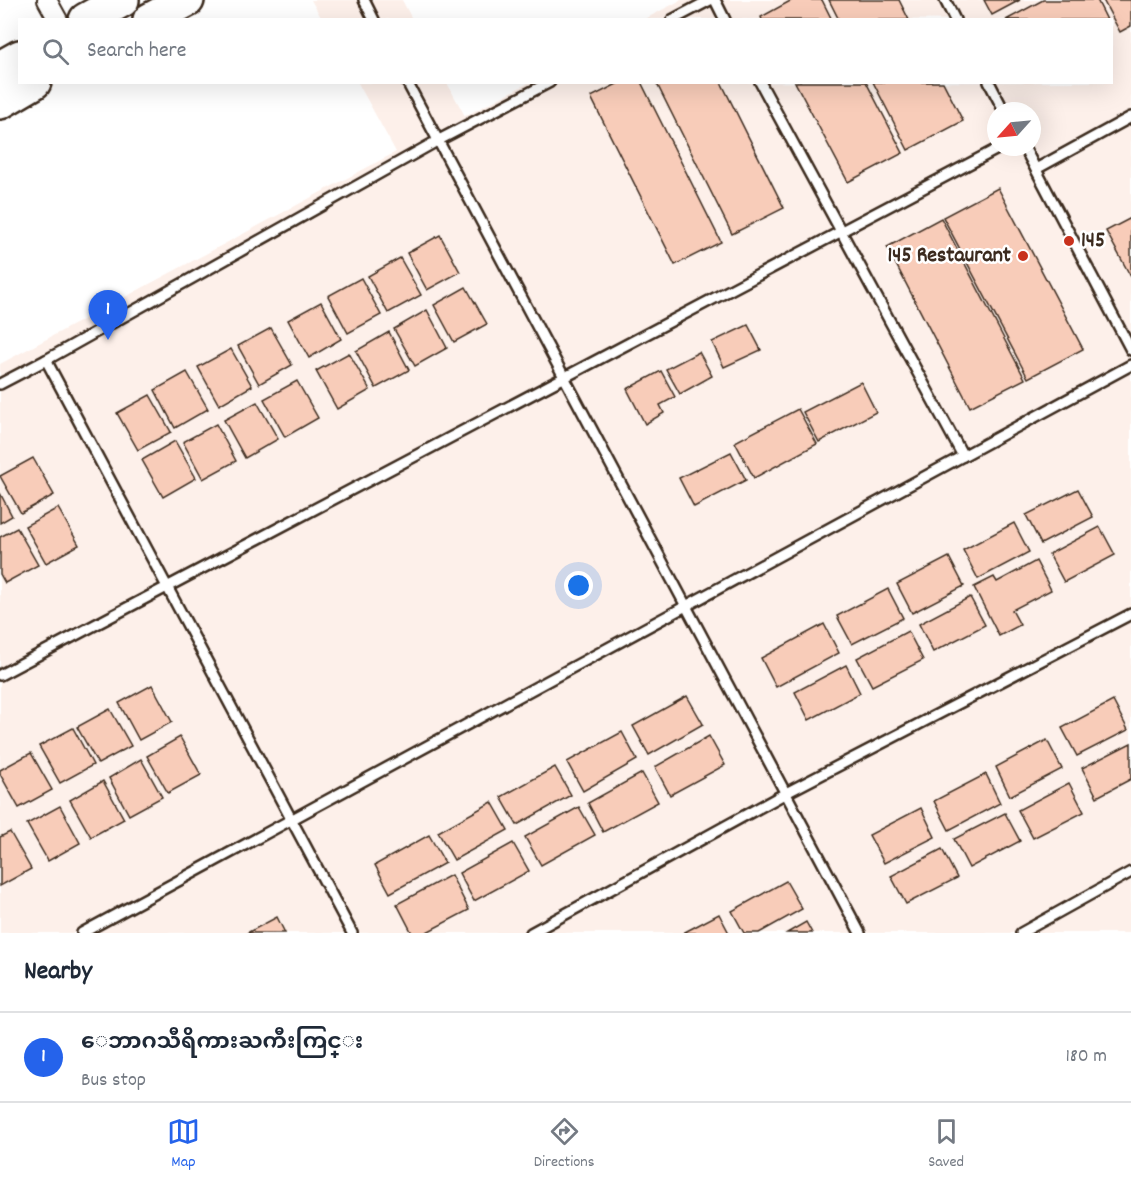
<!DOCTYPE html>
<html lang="en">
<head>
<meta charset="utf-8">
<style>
	body { margin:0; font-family:Dekko,"Noto Sans Myanmar",sans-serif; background:#f6f6f7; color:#1f2937 }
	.compass { position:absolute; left:987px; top:102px; width:54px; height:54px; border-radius:50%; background:#fff; box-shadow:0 6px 24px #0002; rotate:243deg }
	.you { position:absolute; left:579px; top:586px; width:21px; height:21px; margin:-15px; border:4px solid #fff; border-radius:50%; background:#1a73e8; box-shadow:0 0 0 9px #1a73e833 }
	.badge { display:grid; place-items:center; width:39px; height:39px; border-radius:50%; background:#2563eb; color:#fff; font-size:20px; font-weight:700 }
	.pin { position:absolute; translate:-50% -50px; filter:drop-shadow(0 2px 3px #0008) }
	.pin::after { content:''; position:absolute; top:32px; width:21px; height:18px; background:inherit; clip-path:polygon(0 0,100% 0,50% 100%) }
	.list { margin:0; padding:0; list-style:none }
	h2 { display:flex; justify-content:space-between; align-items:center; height:78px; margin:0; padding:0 24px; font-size:26px }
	h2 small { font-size:20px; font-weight:400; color:#747a83 }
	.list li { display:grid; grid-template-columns:39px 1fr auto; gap:18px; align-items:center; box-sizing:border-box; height:90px; padding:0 24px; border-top:2px solid #e0e1e3 }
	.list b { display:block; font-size:22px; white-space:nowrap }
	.list p { margin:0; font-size:20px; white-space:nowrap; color:#747a83 }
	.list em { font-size:20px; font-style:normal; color:#747a83 }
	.icon { flex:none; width:33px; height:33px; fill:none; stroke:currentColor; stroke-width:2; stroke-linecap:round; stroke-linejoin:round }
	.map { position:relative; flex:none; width:1131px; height:933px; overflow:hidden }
	.search { position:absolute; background:#fff; box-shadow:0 6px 24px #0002; left:18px; right:18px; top:18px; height:66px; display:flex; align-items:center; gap:15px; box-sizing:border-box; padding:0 21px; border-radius:0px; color:#747a83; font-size:22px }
	.sheet { height:168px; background:#fff }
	nav { display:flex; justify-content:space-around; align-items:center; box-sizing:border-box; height:84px; border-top:2px solid #e0e1e3; background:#fff; font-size:16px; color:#747a83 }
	nav a { display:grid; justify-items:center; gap:3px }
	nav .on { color:#2563eb }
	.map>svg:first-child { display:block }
	.built { fill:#fdf0ea; fill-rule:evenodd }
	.building { fill:#f8ccb9; stroke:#3b2a1e; stroke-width:1.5 }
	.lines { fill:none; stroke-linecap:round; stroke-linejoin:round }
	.lane-casing { stroke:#3b2a1e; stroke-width:14 }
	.street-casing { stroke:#3b2a1e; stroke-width:22 }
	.highway-casing { stroke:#3b2a1e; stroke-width:38 }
	.lane { stroke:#fff; stroke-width:9 }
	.street { stroke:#fff; stroke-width:18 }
	.highway { stroke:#fff; stroke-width:33 }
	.poi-dot { fill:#c8321e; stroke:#fff; stroke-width:2 }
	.labels { text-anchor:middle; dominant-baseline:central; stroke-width:5; stroke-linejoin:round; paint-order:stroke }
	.poi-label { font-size:22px; font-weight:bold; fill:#3b2a1e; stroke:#fff; text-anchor:start }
</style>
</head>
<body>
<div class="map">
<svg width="1131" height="933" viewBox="0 0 1131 933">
	<rect width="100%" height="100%" fill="#fff"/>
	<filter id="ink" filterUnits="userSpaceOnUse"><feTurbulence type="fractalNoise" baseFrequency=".0167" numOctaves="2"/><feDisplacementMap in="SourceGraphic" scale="12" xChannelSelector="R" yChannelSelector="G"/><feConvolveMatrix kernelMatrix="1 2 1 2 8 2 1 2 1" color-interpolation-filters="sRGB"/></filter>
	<g filter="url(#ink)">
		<g class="built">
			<polygon points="311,0 402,0 412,19 322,19"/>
			<path d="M681,0H1131V931L1128,933H0V364L396,152L358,83H447L465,116L528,83L1112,82V20L645,19ZM996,111H1032V147H996Z"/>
		</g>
		<g class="building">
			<polygon points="792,0 822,0 832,20 762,20 761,17"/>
			<polygon points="829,0 899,0 909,20 839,20"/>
			<polygon points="984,0 1020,0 992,15"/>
			<polygon points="1043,0 1097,0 1107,20 1006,20"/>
			<polygon points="1103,0 1131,0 1131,26 1120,32"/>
			<polygon points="621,82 641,82 721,242 675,265 591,97"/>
			<polygon points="656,82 721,82 784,208 732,234"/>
			<polygon points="795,82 866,82 903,153 848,182"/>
			<polygon points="873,82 943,82 963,121 908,150"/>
			<polygon points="998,188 1083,349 1028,378 943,217"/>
			<polygon points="941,218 1025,379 970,407 887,247"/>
			<polygon points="1131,218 1131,277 1106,231"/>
			<polygon points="440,235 460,272 427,290 407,253"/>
			<polygon points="400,258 421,295 388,313 368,276"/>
			<polygon points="361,278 381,315 348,333 328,296"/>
			<polygon points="466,287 487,324 454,342 434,305"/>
			<polygon points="321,302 341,339 309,358 288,320"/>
			<polygon points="427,310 447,348 415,366 394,329"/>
			<polygon points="748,325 761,350 724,367 712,342"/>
			<polygon points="271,328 292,365 259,384 238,346"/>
			<polygon points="389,332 409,370 376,388 356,351"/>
			<polygon points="231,349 252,386 219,405 198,367"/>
			<polygon points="699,352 712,376 680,394 666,369"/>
			<polygon points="349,353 370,390 337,409 316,371"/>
			<polygon points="661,371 675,397 660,405 664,413 645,424 627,389"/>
			<polygon points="187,372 208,409 175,428 155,390"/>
			<polygon points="297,381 318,418 285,437 264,399"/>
			<polygon points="861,382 876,412 819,442 803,412"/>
			<polygon points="150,395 171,432 138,450 117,413"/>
			<polygon points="257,402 278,439 245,458 224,420"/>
			<polygon points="798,409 817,444 754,478 735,442"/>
			<polygon points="216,424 236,461 203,479 183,442"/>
			<polygon points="175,441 196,478 163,497 142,460"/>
			<polygon points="731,452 746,480 694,507 679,478"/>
			<polygon points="33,458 54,495 21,513 0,476"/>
			<polygon points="1078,489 1093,517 1041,544 1026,515"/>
			<polygon points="0,493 12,516 0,523"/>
			<polygon points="58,508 79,545 46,563 25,526"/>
			<polygon points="1014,523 1029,552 978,579 963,550"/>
			<polygon points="1100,527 1115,555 1064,582 1049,554"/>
			<polygon points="17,528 38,565 5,583 0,574 0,537"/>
			<polygon points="949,557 964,586 912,613 897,584"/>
			<polygon points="1036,561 1051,590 1012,610 1020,625 999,636 974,587 994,577 997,582"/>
			<polygon points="888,589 903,618 852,644 837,616"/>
			<polygon points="970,597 985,625 933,652 919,624"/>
			<polygon points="824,624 839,653 776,687 761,658"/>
			<polygon points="908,631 923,660 872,686 857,658"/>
			<polygon points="846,665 860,693 809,720 795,692"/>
			<polygon points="152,685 172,722 139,740 119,703"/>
			<polygon points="687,696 703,724 649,755 633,726"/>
			<polygon points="1113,701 1128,730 1077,756 1062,728"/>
			<polygon points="110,709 131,746 98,764 77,727"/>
			<polygon points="73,728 93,765 60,783 39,746"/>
			<polygon points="622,732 637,760 583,791 567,762"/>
			<polygon points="709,736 725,765 670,795 655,767"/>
			<polygon points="180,737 201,775 168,793 147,756"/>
			<polygon points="1047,740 1062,769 1010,796 996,767"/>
			<polygon points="1131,743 1131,779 1097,797 1082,768"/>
			<polygon points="31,753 52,790 19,808 0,774 0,770"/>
			<polygon points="141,759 162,797 129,815 109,778"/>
			<polygon points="555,767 571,795 517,825 501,797"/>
			<polygon points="642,773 658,802 603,832 588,803"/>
			<polygon points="986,774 1000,803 949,830 934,801"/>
			<polygon points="103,781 124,819 91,837 70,800"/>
			<polygon points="1069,783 1084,812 1033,838 1018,810"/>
			<polygon points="492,802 508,830 454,860 438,832"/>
			<polygon points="60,806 80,843 48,861 27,824"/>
			<polygon points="579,807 595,835 541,865 525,837"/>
			<polygon points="921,808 935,837 884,863 869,835"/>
			<polygon points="1005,813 1020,841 969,868 954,839"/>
			<polygon points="10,832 31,869 0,886 0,837"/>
			<polygon points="429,835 445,863 390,893 375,865"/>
			<polygon points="513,843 529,871 474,901 459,873"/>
			<polygon points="942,849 957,878 906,904 891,876"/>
			<polygon points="451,875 469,910 425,933 412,933 397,904"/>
			<polygon points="786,881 802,909 759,933 744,933 732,911"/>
			<polygon points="719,914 729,933 683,933"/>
			<polygon points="277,917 285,933 247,933"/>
			<polygon points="806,922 812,933 787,933"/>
		</g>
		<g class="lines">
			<g class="lane-casing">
				<g id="lane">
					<polyline points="364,0 374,20"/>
					<polyline points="715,0 725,20"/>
					<polyline points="945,0 955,20"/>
					<polyline points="672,20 710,0"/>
					<polyline points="407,82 860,933"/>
					<polyline points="760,82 963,456"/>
					<polyline points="989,82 1004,111"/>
					<polyline points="1024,147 1131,350"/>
					<polyline points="1036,169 1131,117"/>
					<polyline points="46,360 352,933"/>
					<polyline points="0,384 46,360 437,141 550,82"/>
					<polyline points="0,675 1001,147"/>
					<polyline points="82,933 1131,365"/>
					<polyline points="531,933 786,793 1131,614"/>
					<polyline points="1021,933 1131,872"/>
				</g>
			</g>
			<g class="street-casing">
				<polyline id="street" points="47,0 58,20"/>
			</g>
			<g class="highway-casing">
				<g id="highway">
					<polyline points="86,20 122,0"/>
					<polyline points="150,20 187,0"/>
					<polyline points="0,68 20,57"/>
					<polyline points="0,102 34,82"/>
				</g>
			</g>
			<use href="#lane" class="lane"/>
			<use href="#street" class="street"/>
			<use href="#highway" class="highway"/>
		</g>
	</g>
	<g class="poi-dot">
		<circle cx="1069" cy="241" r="6"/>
		<circle cx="1023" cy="256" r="6"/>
	</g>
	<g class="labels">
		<g class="poi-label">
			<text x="1081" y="241">145</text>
			<text x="1011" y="256" text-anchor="end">145 Restaurant</text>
		</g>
	</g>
</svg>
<svg class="compass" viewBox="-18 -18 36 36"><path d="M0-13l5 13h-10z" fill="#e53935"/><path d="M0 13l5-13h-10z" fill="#747a83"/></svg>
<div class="you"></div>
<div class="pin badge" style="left:108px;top:340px">1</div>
<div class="search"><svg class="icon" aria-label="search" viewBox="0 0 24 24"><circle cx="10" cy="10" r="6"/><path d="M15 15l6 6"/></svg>Search here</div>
</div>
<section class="sheet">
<h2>Nearby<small></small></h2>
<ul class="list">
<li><span class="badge">1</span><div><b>ေဘာဂသီရိကားႀကီးကြင္း</b><p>Bus stop</p></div><em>180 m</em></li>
</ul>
</section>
<nav>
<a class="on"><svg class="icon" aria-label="map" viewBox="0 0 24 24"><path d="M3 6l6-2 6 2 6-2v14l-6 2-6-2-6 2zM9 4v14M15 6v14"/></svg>Map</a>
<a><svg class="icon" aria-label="directions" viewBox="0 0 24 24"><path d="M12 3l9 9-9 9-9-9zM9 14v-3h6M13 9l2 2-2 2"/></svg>Directions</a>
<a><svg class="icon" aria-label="saved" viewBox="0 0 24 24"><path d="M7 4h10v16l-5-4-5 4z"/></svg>Saved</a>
</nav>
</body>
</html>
